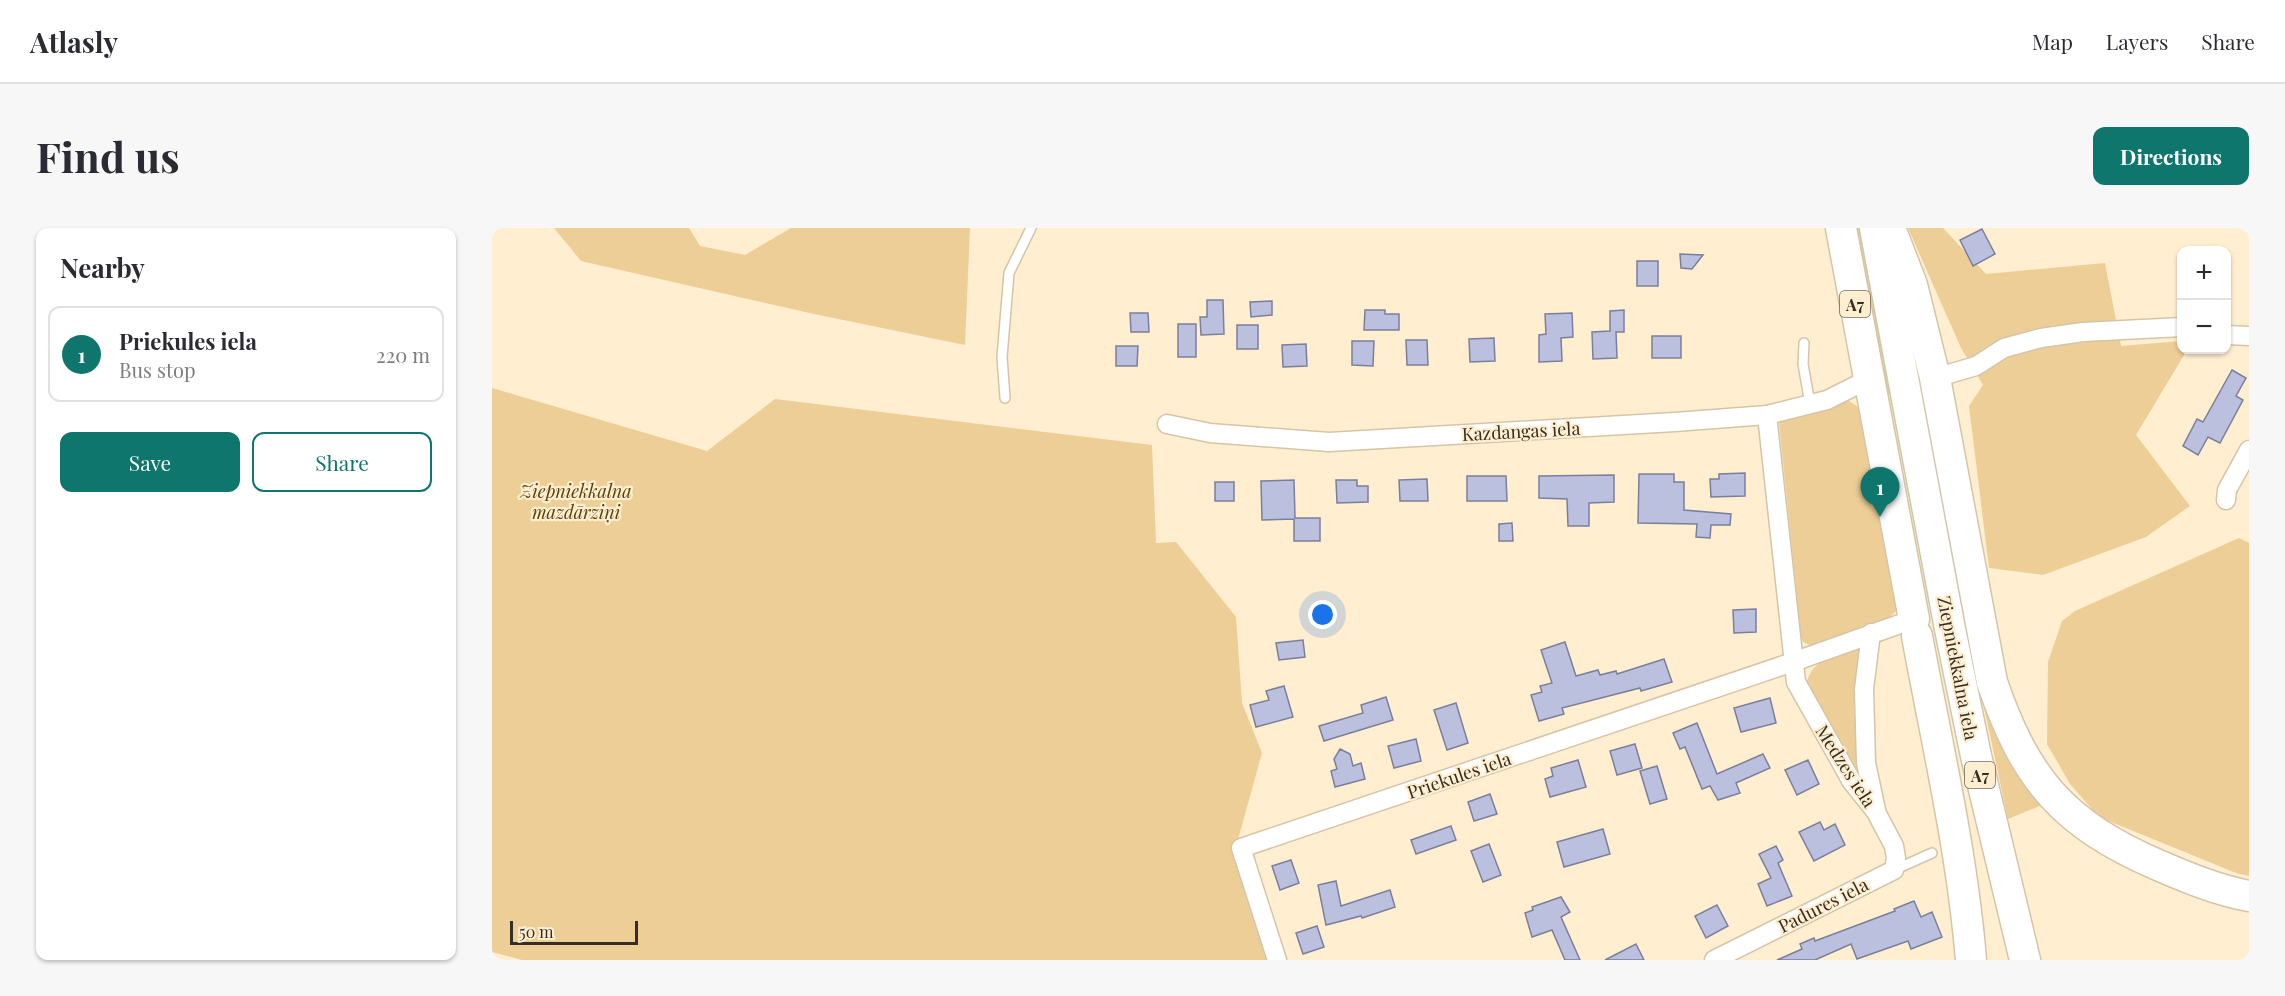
<!DOCTYPE html>
<html lang="en">
<head>
<meta charset="utf-8">
<style>
	body { margin:0; font-family:"Playfair Display",serif; background:#f7f7f7; color:#2b2b33 }
	.controls { position:absolute; right:18px; top:18px; display:grid; overflow:hidden; border-radius:12px; box-shadow:0 2px 4px #0004 }
	.controls button { width:54px; height:54px; display:grid; place-items:center; padding:0; border:0; border-bottom:2px solid #e1e1e2; background:#fff; color:#2b2b33; font:30px sans-serif }
	.scale { position:absolute; left:18px; bottom:15px; width:128px; box-sizing:border-box; padding-left:6px; border:3px solid #352e23; border-top:0; font-size:16px; line-height:21px; white-space:nowrap; color:#352e23; -webkit-text-stroke:4px #ffeed0; paint-order:stroke }
	.you { position:absolute; left:831px; top:387px; width:21px; height:21px; margin:-15px; border:4px solid #fff; border-radius:50%; background:#1a73e8; box-shadow:0 0 0 9px #1a73e833 }
	.badge { display:grid; place-items:center; width:39px; height:39px; border-radius:50%; background:#0f766e; color:#fff; font-size:20px; font-weight:700 }
	.pin { position:absolute; translate:-50% -50px; filter:drop-shadow(0 2px 3px #0008) }
	.pin::after { content:''; position:absolute; top:32px; width:21px; height:18px; background:inherit; clip-path:polygon(0 0,100% 0,50% 100%) }
	.list { margin:0; padding:0; list-style:none }
	h2 { display:flex; justify-content:space-between; align-items:center; height:78px; margin:0; padding:0 24px; font-size:26px }
	h2 small { font-size:20px; font-weight:400; color:#7c7c81 }
	.list li { display:grid; grid-template-columns:39px 1fr auto; gap:18px; align-items:center; box-sizing:border-box; height:96px; margin:0 12px 12px; padding:0 12px; border:2px solid #e1e1e2; border-radius:12px }
	.list b { display:block; font-size:22px; white-space:nowrap }
	.list p { margin:0; font-size:20px; white-space:nowrap; color:#7c7c81 }
	.list em { font-size:20px; font-style:normal; color:#7c7c81 }
	.actions { display:flex; gap:12px; padding:18px 24px }
	.actions a { flex:1; padding:14px 0; border:2px solid #0f766e; border-radius:12px; text-align:center; font-size:21px; color:#0f766e }
	.actions .main { background:#0f766e; color:#fff }
	.map { position:relative; flex:none; width:1757px; height:732px; overflow:hidden; border-radius:12px }
	header { display:flex; align-items:center; gap:36px; box-sizing:border-box; height:84px; padding:0 30px; background:#fff; border-bottom:2px solid #e1e1e2 }
	header strong { font-size:28px }
	nav { display:flex; gap:33px; margin-inline-start:auto; font-size:21px }
	.intro { display:flex; align-items:center; justify-content:space-between; box-sizing:border-box; height:144px; padding:0 36px }
	h1 { margin:0; font-size:42px }
	.button { padding:15px 27px; border-radius:12px; background:#0f766e; color:#fff; font-size:21px; font-weight:700 }
	main { display:flex; gap:36px; padding:0 36px }
	aside { flex:1; background:#fff; border-radius:12px; box-shadow:0 2px 4px #0004 }
	.map>svg:first-child { display:block }
	.green { fill:#edce96 }
	.building { fill:#bbc0df; stroke:#7a7f9b; stroke-width:1.5 }
	.lines { fill:none; stroke-linecap:round; stroke-linejoin:round }
	.service-casing { stroke:#d5c5a8; stroke-width:12 }
	.minor-casing { stroke:#d5c5a8; stroke-width:21 }
	.trunk-casing { stroke:#d5c5a8; stroke-width:33 }
	.service { stroke:#fff; stroke-width:9 }
	.minor { stroke:#fff; stroke-width:18 }
	.trunk { stroke:#fff; stroke-width:30 }
	.labels { text-anchor:middle; dominant-baseline:central; stroke-width:4.5; stroke-linejoin:round; paint-order:stroke }
	.shield { fill:#ffeed0; stroke:#726857; stroke-width:1.5 }
	.shield-label { font-size:16px; font-weight:bold; fill:#352e23 }
	.street-label { font-size:18px; fill:#352e23; stroke:#ffeed0 }
	.park-label { font-size:18px; font-style:italic; fill:#594109; stroke:#ffeed0 }
</style>
</head>
<body>
<header>
<strong>Atlasly</strong>
<nav><a>Map</a><a>Layers</a><a>Share</a></nav>
</header>
<div class="intro"><h1>Find us</h1><a class="button">Directions</a></div>
<main>
<aside>
<h2>Nearby<small></small></h2>
<ul class="list">
<li><span class="badge">1</span><div><b>Priekules iela</b><p>Bus stop</p></div><em>220 m</em></li>
</ul>
<div class="actions"><a class="main">Save</a><a>Share</a></div>
</aside>
<div class="map">
<svg width="1757" height="732" viewBox="0 0 1757 732">
	<rect width="100%" height="100%" fill="#ffeed0"/>
	<g class="green">
		<polygon points="62,0 197,0 208,18 253,27 299,0 478,0 473,117 322,86 89,33"/>
		<polygon points="1361,0 1371,0 1403,172 1393,163"/>
		<polygon points="1416,0 1451,0 1494,46 1613,35 1629,118 1689,113 1690,122 1695,122 1644,207 1698,278 1654,309 1551,347 1497,340 1477,178 1491,157 1469,120"/>
		<polygon points="1404,38 1484,415 1555,575 1516,591 1485,447 1457,346"/>
		<polygon points="0,160 215,223 283,171 660,217 664,315 684,314 744,389 750,475 770,525 747,608 747,644 775,732 30,732 0,724"/>
		<path d="M1357,173L1366,179L1374,190L1379,259L1385,276L1392,287L1408,379C1386,405 1352,404 1322,419L1311,414L1309,408L1287,195L1291,190Z"/>
		<polygon points="1747,310 1757,315 1757,648 1744,645 1607,589 1578,556 1555,516 1556,434 1570,393 1583,383"/>
		<path d="M1363,421L1371,422L1370,556L1314,458C1319,431 1340,430 1363,421Z"/>
	</g>
	<g class="building">
		<polygon points="1490,1 1503,26 1481,38 1468,12"/>
		<polygon points="1188,26 1211,27 1200,41 1189,40"/>
		<rect x="1145" y="33" width="21" height="25"/>
		<polygon points="715,72 731,72 732,106 709,107 708,89 715,89"/>
		<polygon points="780,73 780,87 759,89 758,74"/>
		<polygon points="873,82 893,82 893,86 907,86 907,102 872,102"/>
		<polygon points="1132,82 1132,104 1124,104 1125,130 1101,131 1100,104 1118,103 1118,83"/>
		<polygon points="638,85 656,85 657,104 639,104"/>
		<polygon points="1080,85 1081,109 1069,110 1070,133 1047,134 1047,107 1054,106 1053,86"/>
		<rect x="686" y="96" width="18" height="33"/>
		<rect x="745" y="97" width="21" height="24"/>
		<rect x="1160" y="108" width="29" height="22"/>
		<polygon points="1002,110 1003,133 978,134 977,111"/>
		<polygon points="914,112 935,112 936,137 915,137"/>
		<polygon points="860,113 882,113 881,138 860,137"/>
		<polygon points="814,116 815,138 791,139 790,117"/>
		<polygon points="624,118 646,118 645,138 624,138"/>
		<polygon points="1740,142 1754,150 1744,168 1751,172 1728,215 1716,209 1706,227 1691,218 1705,191 1711,194"/>
		<polygon points="1253,245 1253,268 1219,269 1218,251 1227,251 1227,246"/>
		<polygon points="1147,246 1182,246 1182,254 1192,254 1192,282 1239,286 1238,297 1219,297 1218,310 1204,309 1205,296 1146,295"/>
		<polygon points="1122,247 1122,274 1097,275 1097,298 1076,298 1075,271 1047,270 1047,248"/>
		<polygon points="975,248 1014,248 1015,273 975,273"/>
		<polygon points="935,251 936,273 908,273 907,252"/>
		<polygon points="802,252 803,290 828,290 828,313 802,313 802,291 770,292 769,253"/>
		<polygon points="844,252 865,252 865,258 876,258 876,274 845,275"/>
		<rect x="723" y="254" width="19" height="19"/>
		<polygon points="1020,295 1021,313 1007,313 1007,296"/>
		<polygon points="1264,381 1264,404 1242,405 1241,382"/>
		<polygon points="811,412 813,429 787,432 784,415"/>
		<polygon points="1073,414 1084,448 1106,442 1108,447 1124,443 1125,446 1172,431 1180,454 1149,463 1148,460 1070,480 1072,486 1047,493 1039,467 1050,464 1048,458 1060,455 1049,422"/>
		<polygon points="792,458 801,489 764,499 758,477 777,472 774,463"/>
		<polygon points="894,469 901,492 832,513 827,498 871,485 869,477"/>
		<polygon points="1278,470 1284,495 1249,504 1242,480"/>
		<polygon points="964,475 976,515 955,522 942,482"/>
		<polygon points="1205,495 1225,546 1271,526 1278,540 1244,555 1248,565 1226,572 1218,558 1210,561 1193,519 1188,521 1181,505"/>
		<polygon points="924,511 929,533 902,540 896,518"/>
		<polygon points="1143,516 1150,540 1125,547 1118,523"/>
		<polygon points="848,521 858,526 861,538 869,535 873,551 843,559 839,543 845,541 842,531"/>
		<polygon points="1086,532 1094,559 1058,569 1053,551 1061,548 1059,540"/>
		<polygon points="1316,532 1327,556 1305,567 1293,542"/>
		<polygon points="1165,538 1175,571 1158,576 1148,543"/>
		<polygon points="998,566 1005,586 982,593 976,574"/>
		<polygon points="1328,594 1332,602 1343,596 1353,617 1322,633 1307,604"/>
		<polygon points="959,598 964,612 924,626 919,612"/>
		<polygon points="1111,601 1118,626 1072,639 1065,614"/>
		<polygon points="997,616 1009,647 991,654 979,623"/>
		<polygon points="1284,618 1291,632 1286,635 1300,668 1275,678 1266,656 1279,650 1267,626"/>
		<polygon points="799,632 807,655 788,662 780,638"/>
		<polygon points="844,653 849,678 898,662 903,679 870,690 869,688 834,697 826,657"/>
		<polygon points="1069,669 1078,684 1069,689 1088,732 1073,732 1060,702 1040,709 1033,685 1041,682 1040,679"/>
		<polygon points="1422,673 1429,689 1440,684 1450,709 1419,721 1416,713 1365,731 1359,716 1323,732 1285,732 1310,721 1308,716 1322,710 1323,713 1403,683 1402,681"/>
		<polygon points="1225,677 1236,698 1214,710 1203,688"/>
		<polygon points="825,698 832,719 811,726 804,705"/>
		<polygon points="1144,716 1152,732 1113,732"/>
	</g>
	<g class="lines">
		<g class="service-casing">
			<g id="service">
				<polyline points="1312,115 1311,136 1318,176"/>
				<polyline points="513,170 510,129 517,45 539,0"/>
				<polyline points="1402,642 1440,625"/>
			</g>
		</g>
		<g class="minor-casing">
			<g id="minor">
				<polyline points="1734,107 1757,108"/>
				<polyline points="1443,150 1484,138 1512,120 1549,110 1591,104 1690,99"/>
				<polyline points="675,196 718,205 837,214 1183,194 1275,187 1335,172 1377,151"/>
				<polyline points="1734,272 1735,262 1757,222"/>
				<polyline points="1379,405 1372,461 1374,535 1384,582"/>
				<polyline points="785,732 749,620 1301,434 1422,391"/>
				<polyline points="1222,732 1402,642 1404,630 1402,618 1384,584 1360,554 1304,454 1275,187"/>
			</g>
		</g>
		<g class="trunk-casing">
			<g id="trunk">
				<polyline points="1349,0 1422,391"/>
				<polyline points="1383,0 1458,401 1484,528 1533,732"/>
				<path d="M1398,0L1420,57L1443,150L1500,454C1533,551 1571,596 1666,637C1696,650 1725,662 1757,668"/>
				<path d="M1425,408C1445,516 1470,623 1479,732"/>
			</g>
		</g>
		<use href="#service" class="service"/>
		<use href="#minor" class="minor"/>
		<use href="#trunk" class="trunk"/>
	</g>
	<g class="labels">
		<g class="shield">
			<rect x="1348" y="63" width="30" height="26" rx="4.5"/>
			<rect x="1473" y="534" width="30" height="26" rx="4.5"/>
		</g>
		<g class="shield-label">
			<text x="1363" y="76">A7</text>
			<text x="1488" y="547">A7</text>
		</g>
		<g class="street-label">
			<text transform="translate(1029 203) rotate(-3)">Kazdangas iela</text>
			<text transform="translate(1466 440) rotate(79)">Ziepniekkalna iela</text>
			<text transform="translate(1354 538) rotate(57)">Medzes iela</text>
			<text transform="translate(967 547) rotate(-19)">Priekules iela</text>
			<text transform="translate(1331 677) rotate(-27)">Padures iela</text>
		</g>
		<g class="park-label">
			<text x="84" y="263">Ziepniekkalna<tspan x="84" dy="21">mazdārziņi</tspan></text>
		</g>
	</g>
</svg>
<div class="controls">
<button>+</button>
<button>−</button>
</div>
<div class="scale">50 m</div>
<div class="you"></div>
<div class="pin badge" style="left:1388px;top:289px">1</div>
</div>
</main>
</body>
</html>
